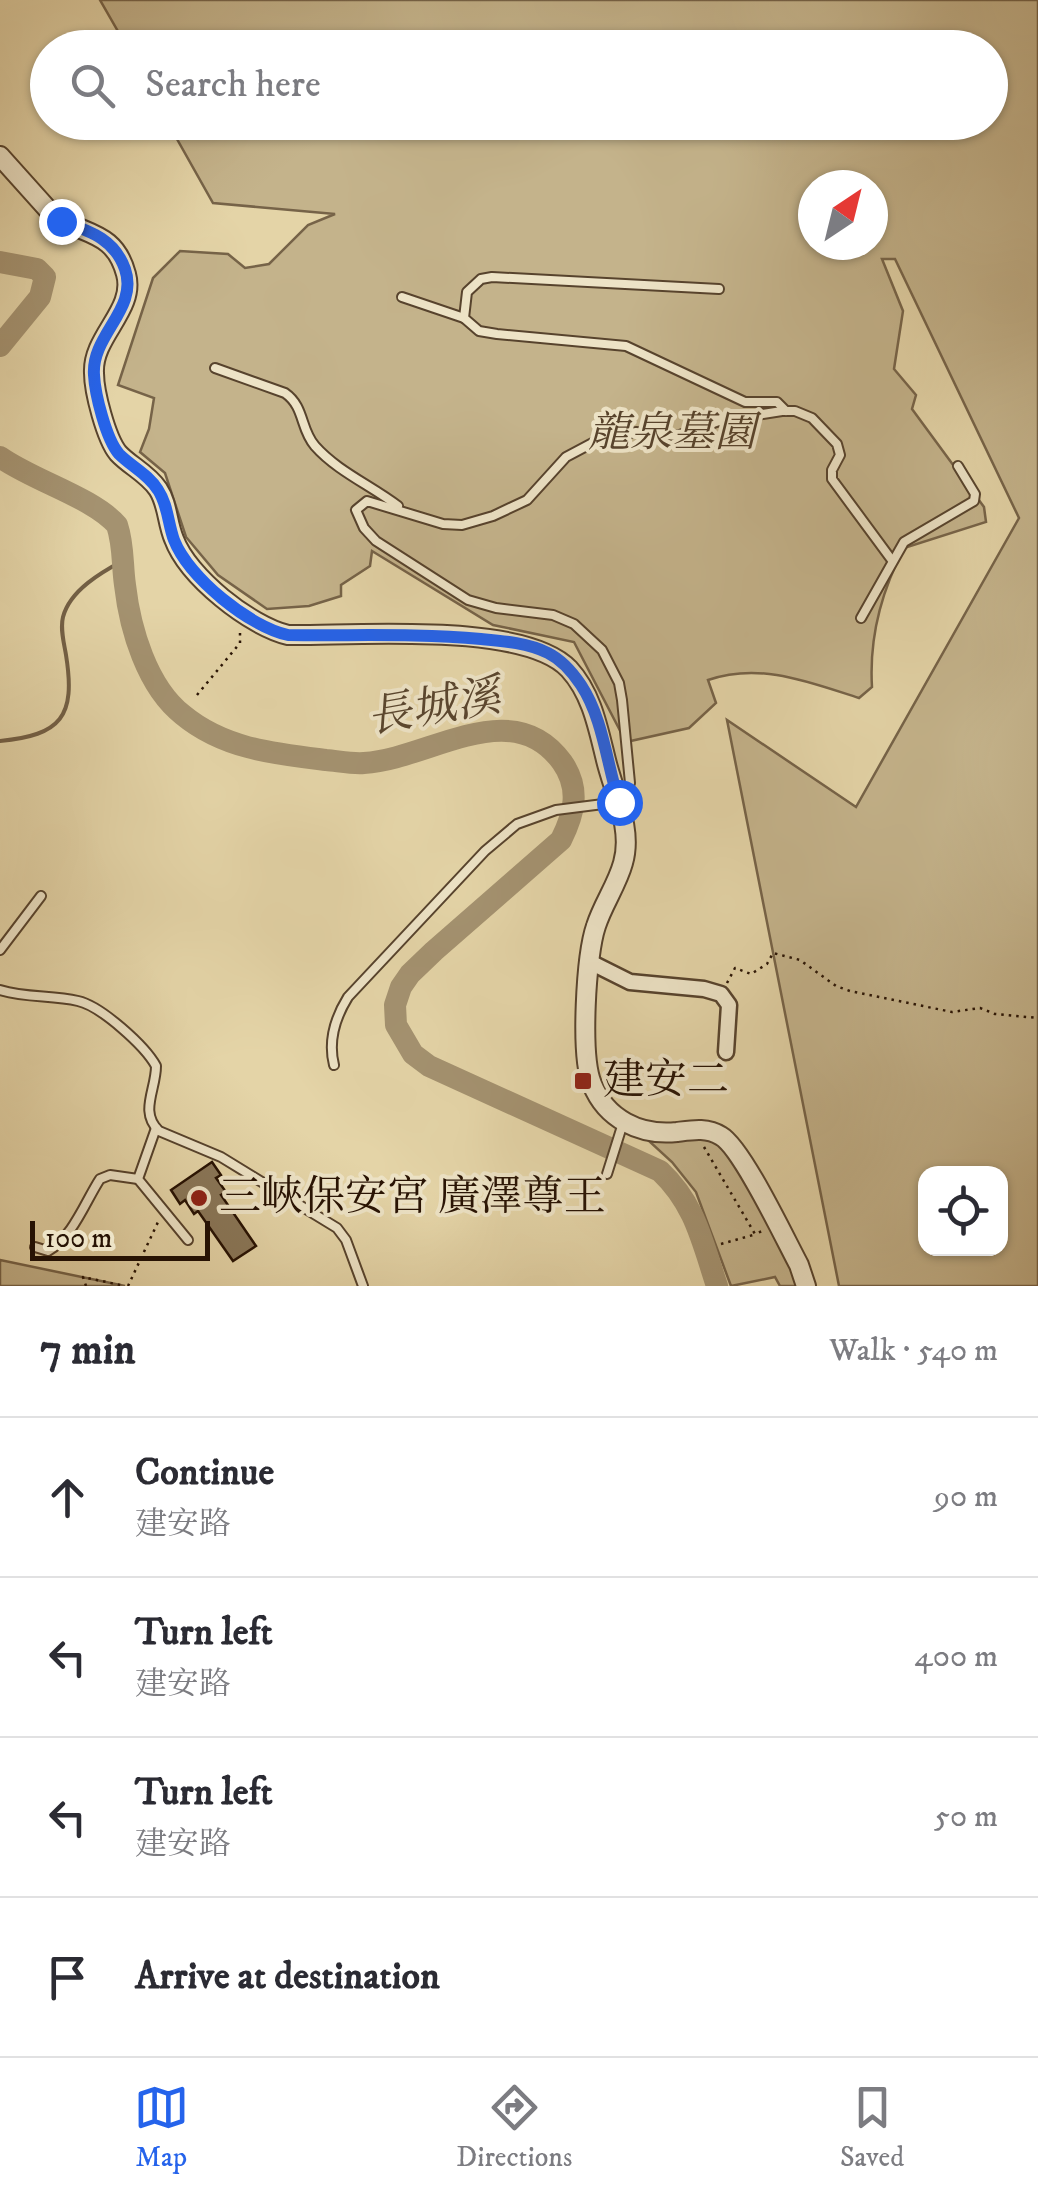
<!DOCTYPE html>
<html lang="en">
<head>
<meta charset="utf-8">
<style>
	body { margin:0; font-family:"IM FELL DW Pica","Noto Serif TC",serif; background:#f2f2f3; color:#2b2b33 }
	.controls { position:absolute; right:30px; bottom:30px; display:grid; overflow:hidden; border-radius:20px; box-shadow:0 2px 8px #0004 }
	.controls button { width:90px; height:90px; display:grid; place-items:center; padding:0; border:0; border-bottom:2px solid #e1e1e2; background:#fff; color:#2b2b33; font:50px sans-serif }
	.compass { position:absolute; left:798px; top:170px; width:90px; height:90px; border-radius:50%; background:#fff; box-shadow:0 2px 8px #0004; rotate:35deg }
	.scale { position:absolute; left:30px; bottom:25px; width:180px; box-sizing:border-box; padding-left:10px; border:5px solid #281304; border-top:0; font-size:28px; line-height:35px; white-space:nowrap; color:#281304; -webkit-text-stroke:8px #ede3c6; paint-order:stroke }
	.stop { position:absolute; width:30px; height:30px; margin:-22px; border:8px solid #2563eb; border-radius:50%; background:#fff }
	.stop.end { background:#2563eb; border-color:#fff; box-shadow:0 2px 10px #0008 }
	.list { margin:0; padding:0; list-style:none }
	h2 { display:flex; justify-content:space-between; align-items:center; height:130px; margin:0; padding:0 40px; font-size:42px }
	h2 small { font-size:32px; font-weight:400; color:#7c7c81 }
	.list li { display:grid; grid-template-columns:65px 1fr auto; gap:30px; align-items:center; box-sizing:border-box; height:160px; padding:0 40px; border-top:2px solid #e1e1e2 }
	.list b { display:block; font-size:38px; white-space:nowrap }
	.list p { margin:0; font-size:32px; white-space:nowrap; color:#7c7c81 }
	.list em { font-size:32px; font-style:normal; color:#7c7c81 }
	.icon { flex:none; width:55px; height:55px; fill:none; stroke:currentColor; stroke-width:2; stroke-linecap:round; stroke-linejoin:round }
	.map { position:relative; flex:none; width:1038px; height:1286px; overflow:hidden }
	.search { position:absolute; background:#fff; box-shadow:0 2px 8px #0004; left:30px; right:30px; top:30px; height:110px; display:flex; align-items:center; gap:25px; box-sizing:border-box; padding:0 35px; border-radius:55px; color:#7c7c81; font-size:38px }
	.sheet { height:770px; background:#fff }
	nav { display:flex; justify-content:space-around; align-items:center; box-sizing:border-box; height:140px; border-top:2px solid #e1e1e2; background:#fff; font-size:28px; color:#7c7c81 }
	nav a { display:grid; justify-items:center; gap:5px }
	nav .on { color:#2563eb }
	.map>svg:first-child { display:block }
	.green { fill:#c4b38b; stroke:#766348; stroke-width:2.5; fill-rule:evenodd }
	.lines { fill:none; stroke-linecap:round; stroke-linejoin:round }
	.stream { stroke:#725f45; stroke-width:4 }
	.river { stroke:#a49270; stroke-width:22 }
	.building { fill:#8a7759; stroke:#281304; stroke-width:2.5 }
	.service-casing { stroke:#57432d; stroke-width:12 }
	.minor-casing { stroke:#57432d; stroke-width:19 }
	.tertiary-casing { stroke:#57432d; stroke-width:22 }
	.path { stroke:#281304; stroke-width:2.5; stroke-dasharray:2.5 5; stroke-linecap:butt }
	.service { stroke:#ede3c6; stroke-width:8 }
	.minor { stroke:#ede3c6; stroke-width:14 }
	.tertiary { stroke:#ede3c6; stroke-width:18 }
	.route { stroke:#2563eb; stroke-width:12 }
	.poi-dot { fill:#8f2418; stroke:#ede3c6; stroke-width:4 }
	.labels { text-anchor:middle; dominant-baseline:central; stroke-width:8; stroke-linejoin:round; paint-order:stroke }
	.park-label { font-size:42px; font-style:italic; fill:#57432c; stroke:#ede3c6 }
	.poi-label { font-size:42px; fill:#281304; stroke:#ede3c6; text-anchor:start }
	.water-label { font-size:45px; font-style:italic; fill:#5a462f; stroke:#ede3c6 }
</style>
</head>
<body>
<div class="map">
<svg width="1038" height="1286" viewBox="0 0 1038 1286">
	<rect width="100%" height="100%" fill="#e4d4a7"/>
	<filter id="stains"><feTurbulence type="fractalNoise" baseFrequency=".002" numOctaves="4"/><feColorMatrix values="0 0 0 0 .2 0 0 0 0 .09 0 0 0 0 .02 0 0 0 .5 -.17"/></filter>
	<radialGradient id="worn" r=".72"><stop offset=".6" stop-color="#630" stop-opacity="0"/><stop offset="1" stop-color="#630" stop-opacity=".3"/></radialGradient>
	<g class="green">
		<path d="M100,0H1038V1286H839L727,720L856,807L1019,518L895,259H882L903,311L894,369L916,395L912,409L984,507L986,522L904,548C881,592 869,637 872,687L859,698C809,682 760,662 708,680L716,703L689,728L626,742L574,642L493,625L372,551L370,566L341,585V596L309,606L267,609L218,575L186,537L165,473L140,452L149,429L154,398L118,385L153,278L180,251L228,254L245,268L269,264L308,225L335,214L213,203L168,123L990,122V48L127,47ZM813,185H873V245H813ZM926,1174H1000V1248H926Z"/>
		<polygon points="703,1135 726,1147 802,1286 780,1286 775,1277 731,1286 696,1192 672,1162 650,1142"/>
		<polygon points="0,1260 125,1286 0,1286"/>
	</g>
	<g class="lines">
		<path class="stream" d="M0,741C61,735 76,717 66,655C64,643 60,629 63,617C70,590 102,572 124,560"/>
		<g class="river">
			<polyline points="0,262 37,269 45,277 40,297 0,346"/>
			<path d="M0,457C34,481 92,497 117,525C124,546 122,565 125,585C130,629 147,687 183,715C224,749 276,754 326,760C338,761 352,764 364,763C430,759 512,693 562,762C581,789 574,814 561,840L434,951L410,974L401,987L395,1005L396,1025L413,1054L429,1066L660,1171C695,1204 702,1241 717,1286"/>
		</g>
	</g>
	<polygon class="building" points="212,1162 221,1175 216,1178 226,1192 221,1195 256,1246 233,1261 198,1211 194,1214 185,1200 180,1204 171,1190"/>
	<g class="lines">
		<g class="service-casing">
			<g id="service">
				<polyline points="719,289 492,277 481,279 467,292 464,318 479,331 497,334 626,346 745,402 777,402 786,411"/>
				<polyline points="402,297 464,318"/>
				<path d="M215,368L285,393C305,407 300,429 315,446C337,471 372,486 398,506"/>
				<polyline points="861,618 904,542 974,501 975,494 958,466"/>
				<polyline points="0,950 41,896"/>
				<path d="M0,990C26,998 52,995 78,1001C101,1006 145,1046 156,1066C156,1090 139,1112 159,1131L221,1157L337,1228L346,1240L363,1286"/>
				<path d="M334,1065C328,1041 335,1018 348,997L485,851L517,824L556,810L619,802L630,783L622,700L619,683L602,650L574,624L553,615L496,608L468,600L376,541L364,528L356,510L367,501L443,524L462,525L493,516L527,500L566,457L598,440L636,432L677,436L719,421L782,411H795L812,418L837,444L840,455L832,470V479L891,559"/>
				<polyline points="156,1128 138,1179 188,1240"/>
				<polyline points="607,1174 623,1123"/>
				<path d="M35,1247L48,1251C73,1237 85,1202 100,1179L110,1175L138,1179"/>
			</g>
		</g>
		<g class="minor-casing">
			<polyline id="minor" points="588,961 630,982 704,989 721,994 729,1005 726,1052"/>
		</g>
		<g class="tertiary-casing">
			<path id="tertiary" d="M0,156L52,214C82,236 114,229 126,274C136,310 92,336 94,373C94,392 106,438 118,453C130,466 147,473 158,489C168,504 167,523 174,539C188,577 250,626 288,635C353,636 524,621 569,669C592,694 598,728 606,760C614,793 633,829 623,863C617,885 603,904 596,926C586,955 580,1055 592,1084C606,1119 640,1136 677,1132C692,1130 707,1127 721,1136C742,1148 785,1239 799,1265L806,1286"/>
		</g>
		<g class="path">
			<polyline points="197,695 240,643 240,631"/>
			<polyline points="727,983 735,968 751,974 767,964 773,953 800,960 836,986 850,991 952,1012 980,1008 995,1014 1038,1018"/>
			<polyline points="704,1147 755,1234 765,1230"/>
			<polyline points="721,1244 753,1235"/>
			<polyline points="86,1286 83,1277 125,1286"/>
			<polyline points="128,1286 158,1222"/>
		</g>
		<use href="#service" class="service"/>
		<use href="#minor" class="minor"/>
		<use href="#tertiary" class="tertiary"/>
	</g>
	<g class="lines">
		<path class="route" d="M61,221C89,231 114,238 125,269C139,309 91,335 94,375C95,394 106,439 119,454C132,467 148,474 158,490C168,505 168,524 174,540C189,578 250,627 288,635C353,636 416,633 481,639C503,641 528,643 548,653C562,660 573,673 581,685C603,718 607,765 619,802"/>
	</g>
	<g class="poi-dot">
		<rect x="573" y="1071" width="20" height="20" rx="5"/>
		<circle cx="199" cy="1198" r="10"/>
	</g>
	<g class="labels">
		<g class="park-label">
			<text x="672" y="434">龍泉墓園</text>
		</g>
		<g class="poi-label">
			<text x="603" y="1081">建安二</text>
			<text x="219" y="1198">三峽保安宮 廣澤尊王</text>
		</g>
		<g class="water-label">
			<text transform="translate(434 708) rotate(-10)">長城溪</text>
		</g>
	</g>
	<rect width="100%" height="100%" filter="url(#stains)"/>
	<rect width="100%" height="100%" fill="url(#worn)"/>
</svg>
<div class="controls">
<button><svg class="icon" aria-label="locate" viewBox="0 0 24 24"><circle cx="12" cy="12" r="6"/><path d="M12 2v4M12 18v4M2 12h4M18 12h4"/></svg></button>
</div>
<svg class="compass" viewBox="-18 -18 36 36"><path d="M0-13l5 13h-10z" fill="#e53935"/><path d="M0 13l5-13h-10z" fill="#7c7c81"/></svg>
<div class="scale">100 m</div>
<div class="stop" style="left:619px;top:802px"></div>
<div class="stop end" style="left:61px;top:221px"></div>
<div class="search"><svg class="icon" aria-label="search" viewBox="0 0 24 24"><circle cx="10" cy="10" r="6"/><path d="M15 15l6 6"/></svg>Search here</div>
</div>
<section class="sheet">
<h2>7 min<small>Walk · 540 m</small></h2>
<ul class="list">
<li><svg class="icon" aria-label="ahead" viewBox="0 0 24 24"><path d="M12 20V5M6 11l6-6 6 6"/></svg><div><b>Continue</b><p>建安路</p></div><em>90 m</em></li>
<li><svg class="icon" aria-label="left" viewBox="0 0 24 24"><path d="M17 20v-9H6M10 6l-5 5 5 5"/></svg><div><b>Turn left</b><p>建安路</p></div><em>400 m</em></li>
<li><svg class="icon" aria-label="left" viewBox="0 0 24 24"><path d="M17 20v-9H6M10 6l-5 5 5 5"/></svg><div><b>Turn left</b><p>建安路</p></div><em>50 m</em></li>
<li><svg class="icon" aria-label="arrive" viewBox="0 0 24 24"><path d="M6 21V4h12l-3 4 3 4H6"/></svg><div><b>Arrive at destination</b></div></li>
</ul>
</section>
<nav>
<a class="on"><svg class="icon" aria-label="map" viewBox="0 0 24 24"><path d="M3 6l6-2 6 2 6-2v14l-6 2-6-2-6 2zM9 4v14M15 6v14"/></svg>Map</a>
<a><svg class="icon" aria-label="directions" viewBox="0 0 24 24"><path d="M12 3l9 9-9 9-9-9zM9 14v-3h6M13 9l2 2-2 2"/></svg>Directions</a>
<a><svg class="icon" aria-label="saved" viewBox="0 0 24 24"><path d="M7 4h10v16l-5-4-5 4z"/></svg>Saved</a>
</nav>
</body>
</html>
